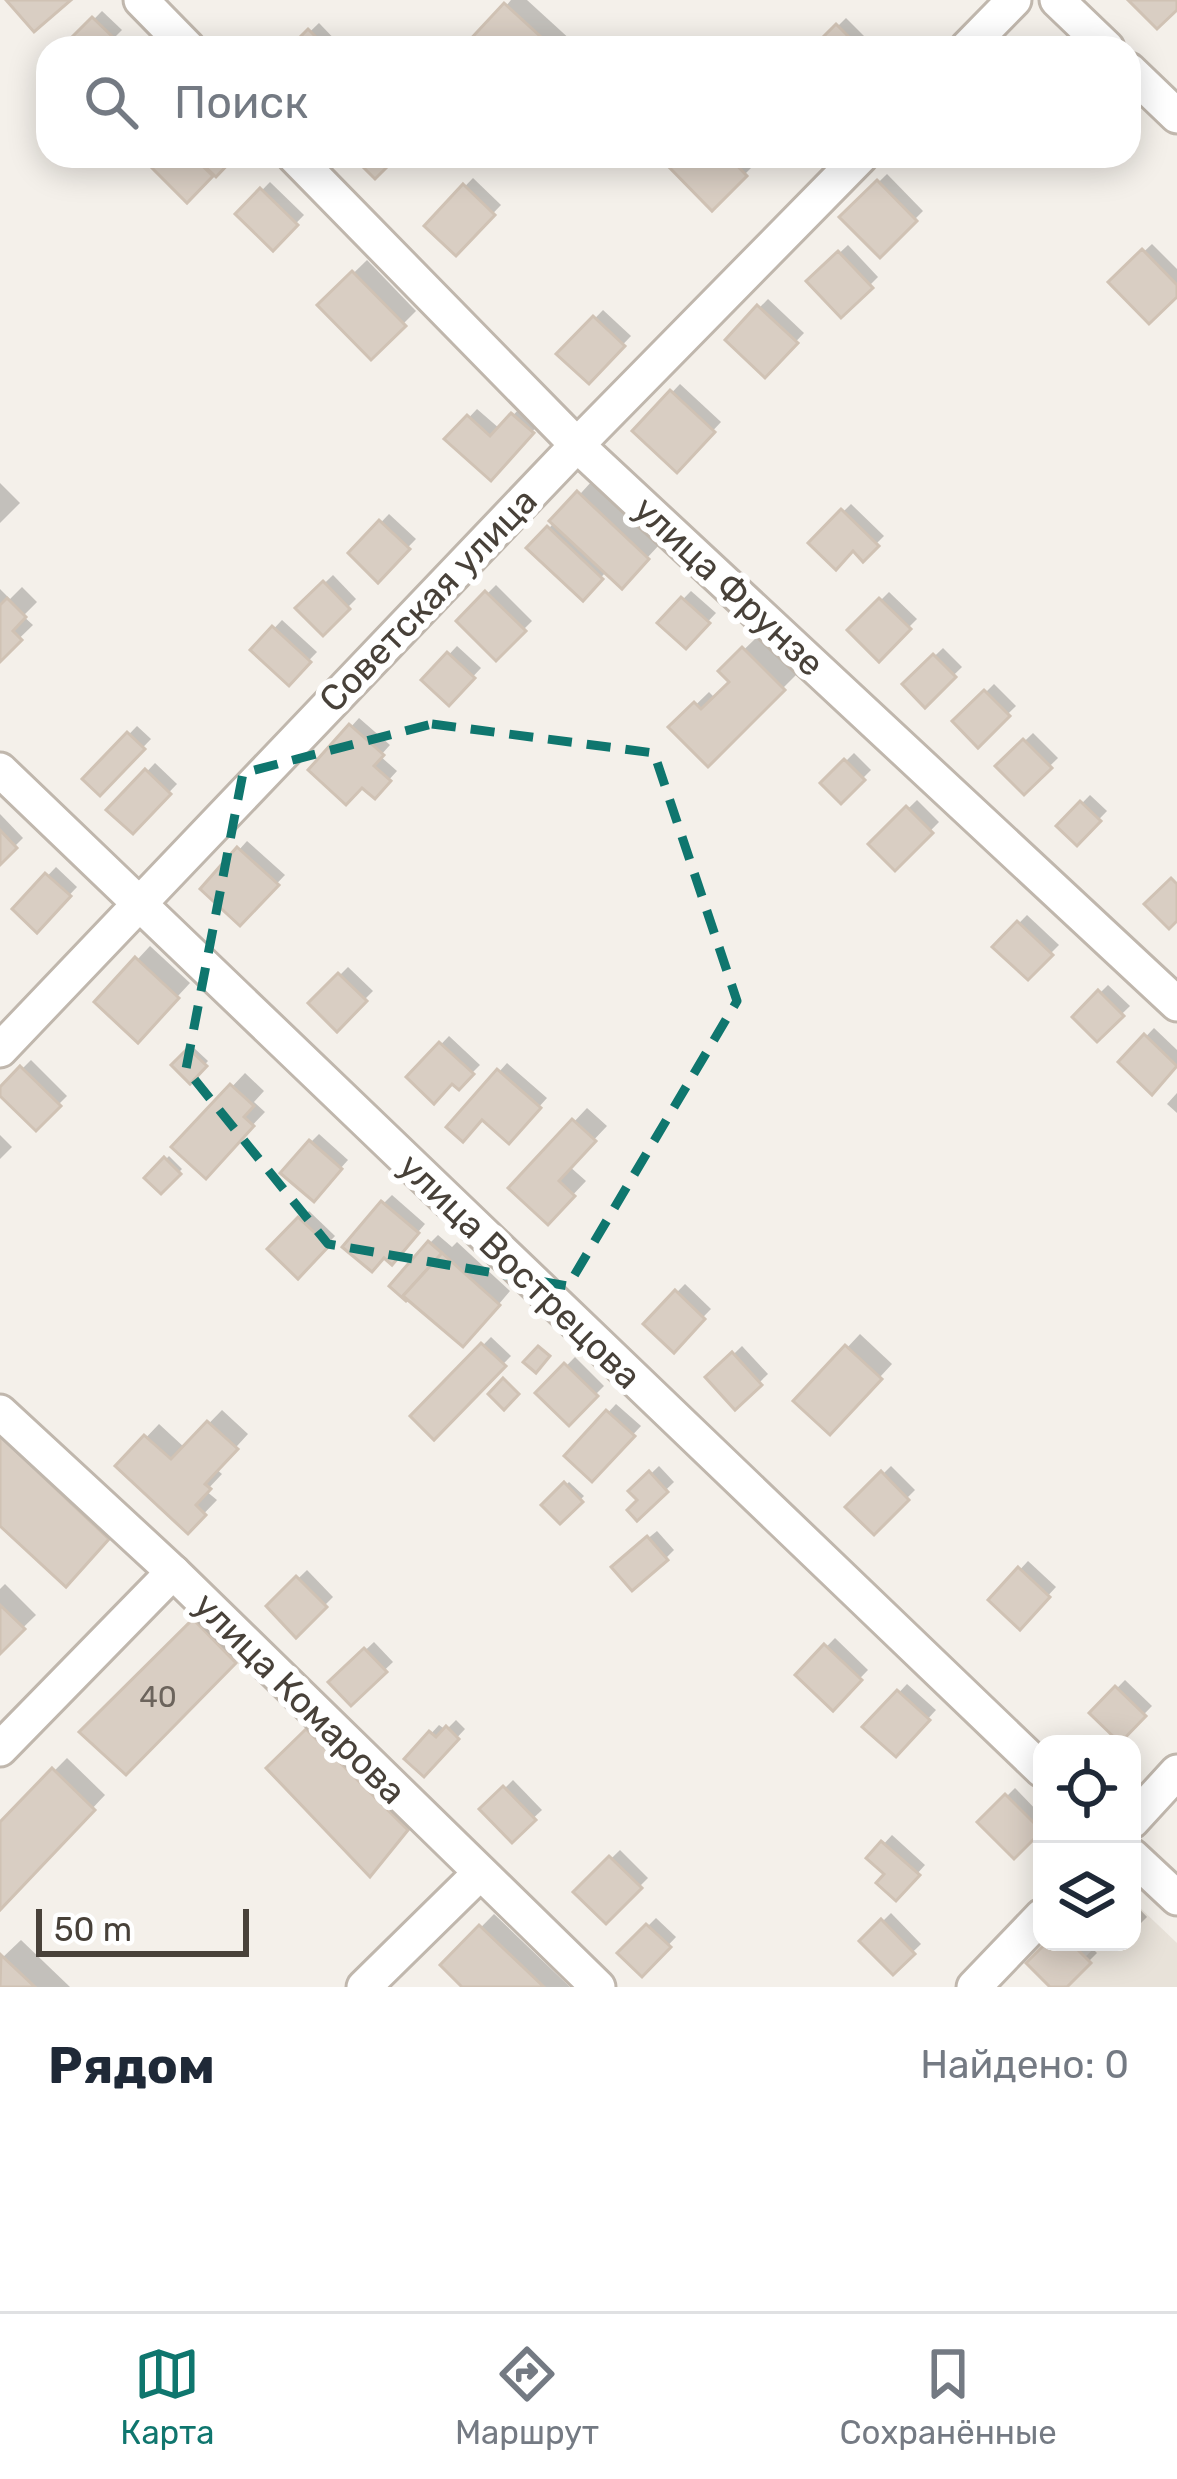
<!DOCTYPE html>
<html lang="ru">
<head>
<meta charset="utf-8">
<style>
	body { margin:0; font-family:Rubik,sans-serif; background:#f2f2f3; color:#1f2937 }
	.controls { position:absolute; right:36px; bottom:36px; display:grid; overflow:hidden; border-radius:24px; box-shadow:0 6px 30px #0003 }
	.controls button { width:108px; height:108px; display:grid; place-items:center; padding:0; border:0; border-bottom:3px solid #e0e1e3; background:#fff; color:#1f2937; font:60px sans-serif }
	.scale { position:absolute; left:36px; bottom:30px; width:213px; box-sizing:border-box; padding-left:12px; border:6px solid #484139; border-top:0; font-size:33px; line-height:42px; white-space:nowrap; color:#484139; -webkit-text-stroke:9px #fff; paint-order:stroke }
	.list { margin:0; padding:0; list-style:none }
	h2 { display:flex; justify-content:space-between; align-items:center; height:156px; margin:0; padding:0 48px; font-size:51px }
	h2 small { font-size:39px; font-weight:400; color:#747a83 }
	.icon { flex:none; width:66px; height:66px; fill:none; stroke:currentColor; stroke-width:2; stroke-linecap:round; stroke-linejoin:round }
	.map { position:relative; flex:none; width:1177px; height:1987px; overflow:hidden }
	.search { position:absolute; background:#fff; box-shadow:0 6px 30px #0003; left:36px; right:36px; top:36px; height:132px; display:flex; align-items:center; gap:30px; box-sizing:border-box; padding:0 42px; border-radius:36px; color:#747a83; font-size:45px }
	.sheet { height:324px; background:#fff }
	nav { display:flex; justify-content:space-around; align-items:center; box-sizing:border-box; height:168px; border-top:3px solid #e0e1e3; background:#fff; font-size:33px; color:#747a83 }
	nav a { display:grid; justify-items:center; gap:6px }
	nav .on { color:#0f766e }
	.map>svg:first-child { display:block }
	.residential { fill:#e8e2d9 }
	.shadow { fill:#0003 }
	.building { fill:#d9cec3; stroke:#d0c2b4; stroke-width:3 }
	.lines { fill:none; stroke-linecap:round; stroke-linejoin:round }
	.minor-casing { stroke:#c0b7ad; stroke-width:39 }
	.minor { stroke:#fff; stroke-width:33 }
	.marked { fill:none; stroke:#0f766e; stroke-width:9; stroke-dasharray:24 15; stroke-linejoin:round }
	.labels { text-anchor:middle; dominant-baseline:central; stroke-width:12; stroke-linejoin:round; paint-order:stroke }
	.number-label { font-size:30px; fill:#6c645c }
	.street-label { font-size:36px; fill:#484139; stroke:#fff }
</style>
</head>
<body>
<div class="map">
<svg width="1177" height="1987" viewBox="0 0 1177 1987">
	<rect width="100%" height="100%" fill="#f4f0ea"/>
	<polygon class="residential" points="1137,1905 1177,1943 1177,1987 1056,1987 1100,1942 1132,1942 1132,1910"/>
	<g class="shadow">
		<polygon points="511,0 527,0 573,42 567,48 470,48"/>
		<polygon points="102,11 122,30 104,48 70,48 68,46"/>
		<polygon points="846,18 874,46 816,48"/>
		<polygon points="319,23 343,48 293,48"/>
		<polygon points="729,37 740,48 718,48"/>
		<polygon points="676,156 744,156 753,166 712,207"/>
		<polygon points="887,174 923,211 880,254 843,217"/>
		<polygon points="473,178 501,205 456,252 428,225"/>
		<polygon points="270,182 304,215 273,247 239,214"/>
		<polygon points="1152,244 1177,269 1177,293 1112,282"/>
		<polygon points="848,245 878,277 841,314 810,281"/>
		<polygon points="367,260 416,311 371,356 321,305"/>
		<polygon points="768,299 804,333 765,374 729,339"/>
		<polygon points="603,310 631,336 589,380 561,354"/>
		<polygon points="680,384 721,422 677,469 636,431"/>
		<polygon points="521,407 540,423 490,477 449,439 477,409 500,429"/>
		<polygon points="592,481 660,544 622,585 607,571 583,596 531,548"/>
		<polygon points="0,483 20,503 0,523"/>
		<polygon points="851,504 884,536 863,557 854,548 812,543"/>
		<polygon points="389,514 416,539 378,578 352,553"/>
		<polygon points="333,575 356,599 323,632 299,608"/>
		<polygon points="496,585 532,621 496,657 460,621"/>
		<polygon points="22,587 37,602 23,616 33,625 0,657 0,589 10,599"/>
		<polygon points="691,591 716,613 686,645 661,622"/>
		<polygon points="889,592 917,619 879,657 851,630"/>
		<polygon points="282,620 317,652 289,681 254,650"/>
		<polygon points="757,637 796,675 708,763 673,727 709,692 716,699 733,682 722,671"/>
		<polygon points="457,646 481,668 449,702 425,680"/>
		<polygon points="943,648 962,667 925,703 906,684"/>
		<polygon points="994,684 1016,706 978,743 957,721"/>
		<polygon points="359,718 390,745 380,756 397,771 375,795 363,784 312,770"/>
		<polygon points="137,726 151,739 100,792 86,779"/>
		<polygon points="1033,733 1058,758 1024,791 999,766"/>
		<polygon points="854,753 871,770 841,800 824,783"/>
		<polygon points="155,763 177,784 133,830 111,810"/>
		<polygon points="1090,795 1107,811 1077,842 1060,826"/>
		<polygon points="917,800 939,822 895,867 872,844"/>
		<polygon points="0,814 23,838 0,861"/>
		<polygon points="247,841 285,875 240,922 204,889"/>
		<polygon points="56,867 77,887 37,929 16,909"/>
		<polygon points="1027,915 1059,945 1028,976 997,946"/>
		<polygon points="150,946 190,983 138,1039 98,1002"/>
		<polygon points="348,967 373,991 337,1027 312,1003"/>
		<polygon points="1108,985 1130,1006 1097,1038 1076,1017"/>
		<polygon points="1154,1028 1177,1050 1177,1065 1152,1091 1122,1062"/>
		<polygon points="449,1036 480,1065 459,1086 453,1080 410,1077"/>
		<polygon points="193,1047 208,1061 190,1080 175,1065"/>
		<polygon points="31,1060 67,1096 36,1127 0,1091"/>
		<polygon points="507,1063 547,1098 509,1140 482,1116 450,1127"/>
		<polygon points="245,1073 264,1091 254,1102 265,1112 205,1175 175,1147"/>
		<polygon points="1177,1093 1177,1113 1167,1104"/>
		<polygon points="587,1108 607,1126 569,1166 586,1181 548,1221 512,1188"/>
		<polygon points="319,1134 348,1160 321,1190 311,1142"/>
		<polygon points="0,1135 12,1147 0,1159"/>
		<polygon points="169,1156 182,1169 161,1190 148,1178"/>
		<polygon points="392,1195 425,1224 400,1253 384,1254 384,1203"/>
		<polygon points="309,1211 335,1236 298,1275 271,1249"/>
		<polygon points="438,1235 452,1247 457,1242 510,1291 476,1331 430,1243"/>
		<polygon points="685,1284 711,1309 673,1348 647,1323"/>
		<polygon points="860,1334 892,1364 830,1431 797,1401"/>
		<polygon points="491,1337 511,1356 434,1435 414,1416"/>
		<polygon points="742,1346 768,1374 735,1406 709,1378"/>
		<polygon points="575,1357 604,1386 569,1421 540,1393"/>
		<polygon points="616,1404 641,1426 592,1478 568,1456"/>
		<polygon points="222,1410 248,1434 216,1469 222,1474 206,1491 217,1500 188,1530 119,1466 159,1424 185,1448"/>
		<polygon points="14,1425 120,1525 78,1571 0,1522 0,1438"/>
		<polygon points="659,1466 674,1482 638,1517 641,1500 633,1491"/>
		<polygon points="891,1466 915,1490 874,1531 850,1507"/>
		<polygon points="569,1482 584,1496 560,1520 545,1505"/>
		<polygon points="657,1531 674,1550 666,1558 623,1559"/>
		<polygon points="1028,1561 1056,1587 1020,1626 992,1600"/>
		<polygon points="307,1570 333,1597 297,1633 270,1606"/>
		<polygon points="5,1584 36,1615 0,1650 0,1589"/>
		<polygon points="220,1597 259,1637 126,1771 83,1731"/>
		<polygon points="835,1638 868,1670 833,1706 799,1675"/>
		<polygon points="374,1642 393,1662 351,1702 332,1682"/>
		<polygon points="1125,1680 1152,1706 1120,1739 1093,1713"/>
		<polygon points="907,1684 936,1710 896,1753 867,1727"/>
		<polygon points="321,1718 419,1816 382,1860 271,1768"/>
		<polygon points="456,1720 465,1729 424,1773 408,1759 439,1725 446,1730"/>
		<polygon points="67,1758 105,1795 0,1906 0,1826"/>
		<polygon points="513,1780 542,1810 512,1838 484,1809"/>
		<polygon points="1015,1788 1042,1816 1042,1827 1014,1855 981,1822"/>
		<polygon points="892,1835 925,1865 896,1897 888,1874 871,1858"/>
		<polygon points="620,1850 648,1878 606,1920 577,1892"/>
		<polygon points="1132,1901 1147,1917 1132,1932"/>
		<polygon points="891,1913 921,1944 893,1971 863,1941"/>
		<polygon points="494,1914 570,1987 467,1987 444,1965"/>
		<polygon points="656,1918 676,1937 642,1973 621,1953"/>
		<polygon points="21,1940 70,1987 0,1987 0,1960"/>
		<polygon points="1052,1942 1086,1942 1097,1953 1063,1987 1055,1987"/>
	</g>
	<g class="building">
		<polygon points="6,0 71,0 34,32"/>
		<polygon points="1128,0 1177,0 1177,10 1157,29"/>
		<polygon points="504,3 553,48 464,46"/>
		<polygon points="92,17 116,40 108,48 66,48 63,46"/>
		<polygon points="836,24 860,48 812,48"/>
		<polygon points="308,29 327,48 289,48"/>
		<polygon points="163,156 192,156 213,176 187,203 152,168"/>
		<polygon points="194,156 236,156 216,177"/>
		<polygon points="352,156 398,156 375,179"/>
		<polygon points="672,156 711,156 718,162 728,156 747,176 712,211 665,163"/>
		<polygon points="877,180 917,221 880,258 839,217"/>
		<polygon points="463,184 495,215 456,256 424,226"/>
		<polygon points="260,188 298,225 273,251 235,214"/>
		<polygon points="1142,249 1177,285 1177,297 1149,324 1108,282"/>
		<polygon points="838,251 873,288 841,318 806,281"/>
		<polygon points="352,271 406,326 371,360 317,305"/>
		<polygon points="757,305 798,343 765,378 725,340"/>
		<polygon points="593,316 625,346 589,384 556,354"/>
		<polygon points="670,390 715,432 677,473 632,431"/>
		<polygon points="511,413 534,433 491,481 444,439 467,415 490,436"/>
		<polygon points="577,491 649,559 622,589 549,521"/>
		<polygon points="841,509 879,546 863,562 853,551 836,570 808,543"/>
		<polygon points="379,520 410,549 378,583 348,553"/>
		<polygon points="547,526 603,579 583,601 526,548"/>
		<polygon points="323,581 350,609 323,636 295,608"/>
		<polygon points="485,591 526,631 496,661 456,621"/>
		<polygon points="681,597 710,623 686,649 657,623"/>
		<polygon points="7,598 26,617 13,631 22,640 0,662 0,605"/>
		<polygon points="879,598 911,629 879,662 847,630"/>
		<polygon points="272,626 311,662 289,686 250,650"/>
		<polygon points="742,647 785,690 708,767 668,727 694,702 701,709 729,682 718,671"/>
		<polygon points="447,652 475,678 449,706 421,680"/>
		<polygon points="933,654 956,677 925,708 902,684"/>
		<polygon points="984,690 1010,716 978,748 952,721"/>
		<polygon points="349,724 384,755 374,766 391,781 375,799 362,788 346,805 308,770"/>
		<polygon points="127,732 145,749 100,796 82,779"/>
		<polygon points="1023,739 1052,768 1024,795 995,766"/>
		<polygon points="844,759 865,780 841,804 820,783"/>
		<polygon points="145,769 171,794 133,834 106,810"/>
		<polygon points="1080,801 1101,821 1077,846 1056,826"/>
		<polygon points="906,806 933,833 895,871 868,844"/>
		<polygon points="0,830 17,848 0,865"/>
		<polygon points="237,847 279,885 240,926 200,889"/>
		<polygon points="45,873 71,896 37,933 12,909"/>
		<polygon points="1171,878 1177,884 1177,921 1169,929 1144,904"/>
		<polygon points="1017,921 1053,955 1028,980 992,947"/>
		<polygon points="135,957 179,998 138,1043 94,1002"/>
		<polygon points="338,973 367,1001 337,1032 308,1003"/>
		<polygon points="1098,990 1124,1016 1097,1042 1072,1017"/>
		<polygon points="1144,1034 1177,1066 1152,1095 1118,1062"/>
		<polygon points="439,1042 474,1074 459,1090 452,1084 434,1104 406,1077"/>
		<polygon points="188,1048 207,1066 190,1084 171,1065"/>
		<polygon points="20,1066 61,1106 36,1131 0,1096 0,1087"/>
		<polygon points="497,1069 541,1108 509,1144 482,1120 463,1142 446,1127"/>
		<polygon points="230,1084 254,1106 244,1117 254,1126 206,1179 171,1147"/>
		<polygon points="572,1119 596,1141 559,1181 575,1196 548,1225 508,1188"/>
		<polygon points="309,1140 342,1169 314,1202 280,1173"/>
		<polygon points="164,1157 181,1174 161,1194 144,1178"/>
		<polygon points="381,1201 419,1233 392,1265 384,1258 372,1272 342,1247"/>
		<polygon points="298,1217 329,1246 298,1279 267,1249"/>
		<polygon points="428,1241 442,1253 403,1296 407,1302 389,1286"/>
		<polygon points="442,1253 500,1305 463,1347 403,1296"/>
		<polygon points="675,1290 705,1319 674,1353 643,1324"/>
		<polygon points="481,1343 506,1366 434,1440 410,1416"/>
		<polygon points="845,1345 882,1379 830,1435 793,1401"/>
		<polygon points="538,1346 550,1356 536,1373 523,1362"/>
		<polygon points="732,1352 762,1385 735,1410 705,1377"/>
		<polygon points="564,1363 598,1396 569,1426 535,1393"/>
		<polygon points="503,1378 519,1394 504,1410 488,1394"/>
		<polygon points="606,1410 635,1436 592,1482 564,1456"/>
		<polygon points="207,1421 238,1449 205,1484 211,1489 196,1505 206,1515 188,1534 115,1466 144,1435 171,1459"/>
		<polygon points="0,1436 109,1539 66,1587 0,1526"/>
		<polygon points="649,1471 668,1492 637,1521 627,1510 637,1500 628,1491"/>
		<polygon points="881,1471 909,1500 874,1535 845,1507"/>
		<polygon points="564,1482 583,1502 560,1524 541,1505"/>
		<polygon points="647,1536 668,1560 632,1591 611,1567"/>
		<polygon points="1018,1567 1050,1597 1020,1630 988,1600"/>
		<polygon points="296,1576 327,1607 296,1638 266,1606"/>
		<polygon points="0,1605 25,1629 0,1654"/>
		<polygon points="193,1619 236,1663 126,1775 79,1732"/>
		<polygon points="824,1644 862,1680 833,1711 795,1675"/>
		<polygon points="364,1648 387,1672 351,1706 328,1682"/>
		<polygon points="1115,1686 1146,1716 1120,1743 1089,1713"/>
		<polygon points="897,1690 930,1720 896,1757 862,1727"/>
		<polygon points="446,1726 459,1739 424,1777 404,1759 429,1731 436,1737"/>
		<polygon points="306,1729 408,1830 370,1877 266,1768"/>
		<polygon points="52,1768 95,1810 0,1910 0,1822"/>
		<polygon points="503,1786 536,1820 512,1843 479,1809"/>
		<polygon points="1005,1794 1042,1831 1014,1859 977,1822"/>
		<polygon points="881,1841 920,1875 896,1901 876,1883 884,1874 866,1858"/>
		<polygon points="609,1856 642,1888 606,1924 573,1892"/>
		<polygon points="881,1919 915,1954 893,1975 859,1941"/>
		<polygon points="646,1924 671,1947 642,1977 617,1953"/>
		<polygon points="479,1925 544,1987 462,1987 440,1965"/>
		<polygon points="1047,1942 1070,1942 1091,1963 1067,1987 1050,1987 1026,1963"/>
		<polygon points="1,1955 35,1987 0,1987"/>
	</g>
	<g class="lines">
		<g class="minor-casing">
			<g id="minor">
				<polyline points="141,0 188,48"/>
				<polyline points="1057,0 1107,48"/>
				<polyline points="967,48 1014,0"/>
				<polyline points="1129,70 1177,116"/>
				<polyline points="294,156 577,445 1177,1004"/>
				<polyline points="0,770 1042,1770"/>
				<polyline points="0,1050 577,445 861,156"/>
				<polyline points="0,1412 173,1572 598,1987"/>
				<polyline points="0,1749 173,1572"/>
				<polyline points="1132,1821 1177,1772"/>
				<polyline points="1132,1856 1177,1898"/>
				<polyline points="364,1987 479,1874"/>
				<polyline points="974,1987 1042,1916"/>
			</g>
		</g>
		<use href="#minor" class="minor"/>
	</g>
	<path class="marked" d="M432,724L654,753L737,1001L568,1286L328,1244L186,1069L243,773Z"/>
	<g class="labels">
		<g class="number-label">
			<text x="158" y="1697">40</text>
		</g>
		<g class="street-label">
			<text transform="translate(729 586) rotate(43)">улица Фрунзе</text>
			<text transform="translate(428 600) rotate(-46)">Советская улица</text>
			<text transform="translate(520 1271) rotate(44)">улица Вострецова</text>
			<text transform="translate(300 1698) rotate(45)">улица Комарова</text>
		</g>
	</g>
</svg>
<div class="controls">
<button><svg class="icon" aria-label="locate" viewBox="0 0 24 24"><circle cx="12" cy="12" r="6"/><path d="M12 2v4M12 18v4M2 12h4M18 12h4"/></svg></button>
<button><svg class="icon" aria-label="layers" viewBox="0 0 24 24"><path d="M12 4l9 5-9 5-9-5zM3 14l9 5 9-5"/></svg></button>
</div>
<div class="scale">50 m</div>
<div class="search"><svg class="icon" aria-label="search" viewBox="0 0 24 24"><circle cx="10" cy="10" r="6"/><path d="M15 15l6 6"/></svg>Поиск</div>
</div>
<section class="sheet">
<h2>Рядом<small>Найдено: 0</small></h2>
<ul class="list">
</ul>
</section>
<nav>
<a class="on"><svg class="icon" aria-label="map" viewBox="0 0 24 24"><path d="M3 6l6-2 6 2 6-2v14l-6 2-6-2-6 2zM9 4v14M15 6v14"/></svg>Карта</a>
<a><svg class="icon" aria-label="directions" viewBox="0 0 24 24"><path d="M12 3l9 9-9 9-9-9zM9 14v-3h6M13 9l2 2-2 2"/></svg>Маршрут</a>
<a><svg class="icon" aria-label="saved" viewBox="0 0 24 24"><path d="M7 4h10v16l-5-4-5 4z"/></svg>Сохранённые</a>
</nav>
</body>
</html>
